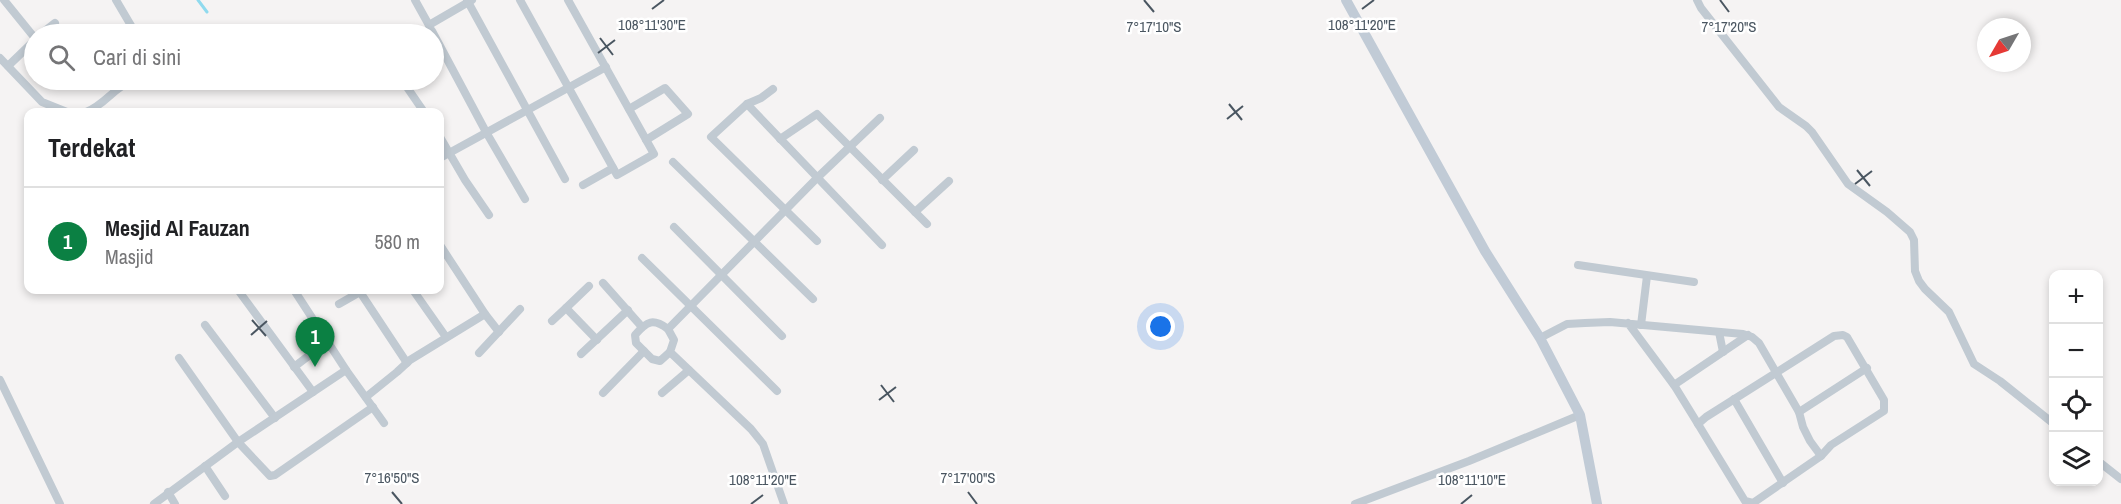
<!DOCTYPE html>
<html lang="id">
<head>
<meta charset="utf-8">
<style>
	body { margin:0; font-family:"Archivo Narrow",sans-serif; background:#f2f2f2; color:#202124 }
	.controls { position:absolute; right:18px; bottom:18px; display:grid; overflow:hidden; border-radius:12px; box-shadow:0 3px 9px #0003 }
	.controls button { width:54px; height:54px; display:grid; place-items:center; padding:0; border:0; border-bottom:2px solid #e0e0e0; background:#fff; color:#202124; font:30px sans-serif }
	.compass { position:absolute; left:1977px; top:18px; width:54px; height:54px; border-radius:50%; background:#fff; box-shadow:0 3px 9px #0003; rotate:231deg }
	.you { position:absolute; left:1161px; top:327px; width:21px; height:21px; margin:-15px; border:4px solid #fff; border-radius:50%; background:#1a73e8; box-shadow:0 0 0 9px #1a73e833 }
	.badge { display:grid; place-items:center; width:39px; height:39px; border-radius:50%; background:#0b8043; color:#fff; font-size:20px; font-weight:700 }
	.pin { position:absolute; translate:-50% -50px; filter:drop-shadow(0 2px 3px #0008) }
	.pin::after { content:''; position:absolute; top:32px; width:21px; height:18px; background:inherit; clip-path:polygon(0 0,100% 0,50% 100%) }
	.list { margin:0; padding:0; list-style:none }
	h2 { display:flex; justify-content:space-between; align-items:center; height:78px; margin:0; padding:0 24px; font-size:26px }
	h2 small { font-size:20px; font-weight:400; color:#757577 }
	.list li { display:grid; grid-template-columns:39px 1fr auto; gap:18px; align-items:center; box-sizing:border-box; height:108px; padding:0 24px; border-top:2px solid #e0e0e0 }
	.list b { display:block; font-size:22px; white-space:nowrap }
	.list p { margin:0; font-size:20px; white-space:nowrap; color:#757577 }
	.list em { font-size:20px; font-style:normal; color:#757577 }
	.icon { flex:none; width:33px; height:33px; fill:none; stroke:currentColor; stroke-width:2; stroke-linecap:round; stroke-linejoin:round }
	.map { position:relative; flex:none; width:2121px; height:504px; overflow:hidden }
	.search { position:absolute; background:#fff; box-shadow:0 3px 9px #0003; left:24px; top:24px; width:420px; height:66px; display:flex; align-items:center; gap:15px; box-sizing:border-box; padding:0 21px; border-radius:33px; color:#757577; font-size:22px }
	.panel { position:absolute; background:#fff; box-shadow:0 3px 9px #0003; left:24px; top:108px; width:420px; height:186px; border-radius:12px }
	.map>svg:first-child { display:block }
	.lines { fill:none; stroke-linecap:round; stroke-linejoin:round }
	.stream { stroke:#90daee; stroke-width:3 }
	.street { stroke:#c1cad2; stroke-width:8 }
	.secondary { stroke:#c1cbd6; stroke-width:10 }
	.ticks { fill:none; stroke:#4a5661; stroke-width:2 }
	.ticks-label { font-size:15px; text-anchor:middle; fill:#4a5661; stroke:#fff; stroke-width:5; stroke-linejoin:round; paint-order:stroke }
</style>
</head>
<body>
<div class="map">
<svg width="2121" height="504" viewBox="0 0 2121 504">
	<rect width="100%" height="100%" fill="#f5f3f3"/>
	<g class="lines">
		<polyline class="stream" points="198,0 207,12"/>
		<g class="street">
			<polyline points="4,0 34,37"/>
			<polyline points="116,0 136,34"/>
			<polyline points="415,0 430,27"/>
			<polyline points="467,0 565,179"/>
			<polyline points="520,0 617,175 654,154 568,0"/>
			<polyline points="1697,0 1701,8 1779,107 1806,126 1812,132 1848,184 1887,212 1910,232 1914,240 1915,271 1919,281 1925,289 1949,312 1974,364 2000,381 2054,424"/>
			<polyline points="429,25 472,0"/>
			<polyline points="41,34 55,23"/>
			<polyline points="426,34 432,31 486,132 525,199"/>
			<polyline points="0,58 42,102 67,112"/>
			<polyline points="8,66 34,41"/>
			<polyline points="402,80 424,112"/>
			<polyline points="773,89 761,98 747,104 711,137 817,241"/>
			<polyline points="747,104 882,245"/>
			<polyline points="629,109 665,88 688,114 646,140"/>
			<path d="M86,112C105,105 114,87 133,80"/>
			<polyline points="440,137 465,180 489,215"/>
			<polyline points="780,139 817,114 927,224"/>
			<polyline points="440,158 606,67"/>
			<polyline points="673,162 813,299"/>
			<polyline points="882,180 914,150"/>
			<polyline points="583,185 613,168"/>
			<polyline points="915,212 949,181"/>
			<polyline points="674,227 782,336"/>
			<polyline points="642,258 777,391"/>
			<polyline points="1578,265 1694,282"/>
			<polyline points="603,283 642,327"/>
			<polyline points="238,290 313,392"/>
			<polyline points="363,290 360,292 407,363"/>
			<polyline points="413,290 446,337"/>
			<polyline points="339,304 360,292"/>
			<polyline points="566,308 589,286"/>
			<polyline points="485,314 499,332"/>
			<polyline points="552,321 566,308 597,340"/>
			<polyline points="205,325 275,418"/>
			<polyline points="1641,325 1647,276"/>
			<polyline points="1719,332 1723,352"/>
			<polyline points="1540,338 1567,324 1585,323 1610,322 1743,334 1752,337 1759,343 1799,412 1803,427 1810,441 1821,456 1831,445 1884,411 1884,400 1847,337 1843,335 1834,336 1706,417 1698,424 1674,385 1628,323"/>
			<path d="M644,351L636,343L635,335C647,321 653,318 668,329"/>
			<polyline points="479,353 520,309"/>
			<polyline points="581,354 628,310"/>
			<polyline points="179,358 238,442 270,476 275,475 373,407"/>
			<polyline points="294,367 328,341"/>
			<polyline points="346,370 384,423"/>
			<polyline points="0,380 60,504"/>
			<polyline points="1674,385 1748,335"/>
			<polyline points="603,393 644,351 652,359 660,361 670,352"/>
			<polyline points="662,393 689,370"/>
			<polyline points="366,397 397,372 410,360 485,314 440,245"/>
			<polyline points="1734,399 1783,483"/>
			<polyline points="1799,412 1867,368"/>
			<polyline points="1698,424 1745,501 1753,503 1821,456"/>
			<polyline points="2098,461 2121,479"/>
			<polyline points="205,466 225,496"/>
			<polyline points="168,492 175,504"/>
			<polyline points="154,504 238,442 346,370 294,290"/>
			<polyline points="784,504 763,444 751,429 670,352 674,340 668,329 818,177 880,118"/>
			<polyline points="1355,504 1469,461 1580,415"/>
		</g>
		<polyline class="secondary" points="1346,0 1485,251 1540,338 1580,415 1597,504"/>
	</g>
	<path class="ticks" d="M1144,0L1154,12M1720,0L1729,12M652,9L664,0M1362,9L1374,0M600,38L613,55M598,53L615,40M1229,104L1242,120M1227,119L1243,106M1857,170L1870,186M1855,184L1872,171M252,320L266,336M251,335L267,321M881,385L894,402M879,400L896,387M392,492L402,504M968,492L977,504M751,504L763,495M1461,504L1472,495"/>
	<g class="ticks-label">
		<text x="652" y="30">108°11'30"E</text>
		<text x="1362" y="30">108°11'20"E</text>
		<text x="1154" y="32">7°17'10"S</text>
		<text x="1729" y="32">7°17'20"S</text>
		<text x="392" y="483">7°16'50"S</text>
		<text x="968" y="483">7°17'00"S</text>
		<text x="763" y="485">108°11'20"E</text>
		<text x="1472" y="485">108°11'10"E</text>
	</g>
</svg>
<div class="controls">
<button>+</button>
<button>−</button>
<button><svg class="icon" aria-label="locate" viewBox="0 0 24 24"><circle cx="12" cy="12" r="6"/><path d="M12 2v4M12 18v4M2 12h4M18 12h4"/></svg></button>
<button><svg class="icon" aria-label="layers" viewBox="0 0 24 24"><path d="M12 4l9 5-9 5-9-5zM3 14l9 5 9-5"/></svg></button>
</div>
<svg class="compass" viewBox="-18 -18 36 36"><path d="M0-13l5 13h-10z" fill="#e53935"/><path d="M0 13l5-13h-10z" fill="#757577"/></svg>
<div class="you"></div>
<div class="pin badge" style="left:315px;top:367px">1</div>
<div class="search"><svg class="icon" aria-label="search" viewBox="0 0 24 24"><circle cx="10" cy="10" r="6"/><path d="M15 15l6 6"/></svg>Cari di sini</div>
<section class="panel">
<h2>Terdekat<small></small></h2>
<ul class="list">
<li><span class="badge">1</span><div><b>Mesjid Al Fauzan</b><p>Masjid</p></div><em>580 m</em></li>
</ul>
</section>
</div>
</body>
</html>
